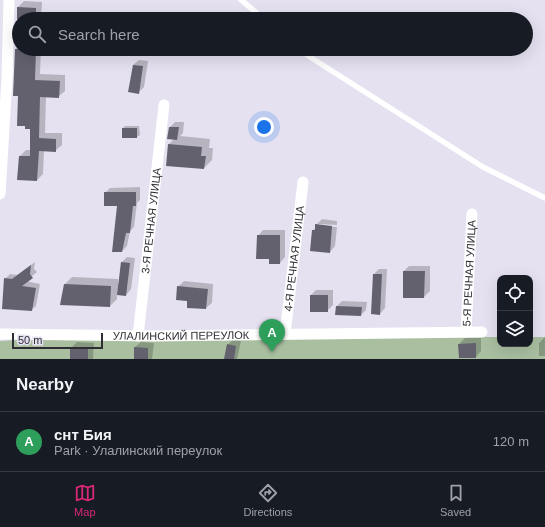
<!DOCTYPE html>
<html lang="en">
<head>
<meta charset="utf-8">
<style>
	body { margin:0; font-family:Helvetica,sans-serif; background:#242831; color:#f1f3f6 }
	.controls { position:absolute; right:12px; bottom:12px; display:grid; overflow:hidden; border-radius:8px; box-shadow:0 4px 16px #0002 }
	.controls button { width:36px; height:36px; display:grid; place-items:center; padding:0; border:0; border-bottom:1px solid #363941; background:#171b24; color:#f1f3f6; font:20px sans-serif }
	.scale { position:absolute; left:12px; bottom:10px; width:91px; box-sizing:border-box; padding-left:4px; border:2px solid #2e2d33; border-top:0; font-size:11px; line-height:14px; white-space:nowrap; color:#2e2d33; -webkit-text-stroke:3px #e5e1f1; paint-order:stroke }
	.you { position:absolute; left:264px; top:127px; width:14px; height:14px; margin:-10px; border:3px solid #fff; border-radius:50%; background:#1a73e8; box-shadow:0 0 0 6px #1a73e833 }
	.badge { display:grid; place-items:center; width:26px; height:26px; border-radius:50%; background:#db2777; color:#fff; font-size:13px; font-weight:700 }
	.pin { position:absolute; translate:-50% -33px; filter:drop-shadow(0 1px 2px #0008) }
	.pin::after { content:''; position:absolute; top:21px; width:14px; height:12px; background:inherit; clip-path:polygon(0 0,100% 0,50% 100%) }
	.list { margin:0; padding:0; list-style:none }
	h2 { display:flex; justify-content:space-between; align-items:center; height:52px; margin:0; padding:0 16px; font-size:17px }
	h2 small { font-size:13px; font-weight:400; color:#9ea1a6 }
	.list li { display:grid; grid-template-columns:26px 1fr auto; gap:12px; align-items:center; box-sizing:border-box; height:60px; padding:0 16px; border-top:1px solid #363941 }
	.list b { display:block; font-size:15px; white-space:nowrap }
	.list p { margin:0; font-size:13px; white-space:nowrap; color:#9ea1a6 }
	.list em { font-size:13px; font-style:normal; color:#9ea1a6 }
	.icon { flex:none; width:22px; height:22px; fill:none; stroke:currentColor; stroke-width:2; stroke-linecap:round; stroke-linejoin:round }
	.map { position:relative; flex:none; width:545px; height:359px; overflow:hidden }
	.search { position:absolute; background:#171b24; box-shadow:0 4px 16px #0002; left:12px; right:12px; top:12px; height:44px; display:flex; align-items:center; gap:10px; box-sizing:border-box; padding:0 14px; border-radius:22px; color:#9ea1a6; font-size:15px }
	.sheet { height:112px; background:#171b24 }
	nav { display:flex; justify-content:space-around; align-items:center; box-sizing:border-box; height:56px; border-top:1px solid #363941; background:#171b24; font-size:11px; color:#9ea1a6 }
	nav a { display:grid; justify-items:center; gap:2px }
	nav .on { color:#db2777 }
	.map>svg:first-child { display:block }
	.green { fill:#a9bfa0 }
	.shadow { fill:#0003 }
	.building { fill:#64616f }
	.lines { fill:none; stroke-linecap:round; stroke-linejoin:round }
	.lane { stroke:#fff; stroke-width:5.5 }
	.street { stroke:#fff; stroke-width:11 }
	.labels { text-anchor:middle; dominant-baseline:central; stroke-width:4; stroke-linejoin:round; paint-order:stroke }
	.street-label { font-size:11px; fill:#2e2d33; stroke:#e5e1f1 }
</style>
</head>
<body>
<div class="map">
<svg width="545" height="359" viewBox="0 0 545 359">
	<rect width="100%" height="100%" fill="#e5e1f1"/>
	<polygon class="green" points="79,336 500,337 500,344 530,344 530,337 545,337 545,359 0,359 0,341"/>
	<g class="shadow">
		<polygon points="24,1 42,2 41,19 19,19 19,49 41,49 40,74 65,75 65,91 58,97 46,96 45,133 62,133 62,145 55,151 44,151 43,174 37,180 19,179 20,156 26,150 31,150 31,128 19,95 14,95 18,7"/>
		<polygon points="139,60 148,61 144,87 138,93 133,65"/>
		<polygon points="175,122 184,122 183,133 180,136 210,139 209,148 213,148 212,160 204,168 169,144 175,138 169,128"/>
		<polygon points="125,126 139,126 140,135 137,137 123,128"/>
		<polygon points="140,187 140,200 137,203 134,227 130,231 127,246 122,251 118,205 105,193 110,188"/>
		<polygon points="322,219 337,221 337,225 319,224 317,226 337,227 335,246 330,252 313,230 316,228 316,225"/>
		<polygon points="263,230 285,230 285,257 280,263 270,258 258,236"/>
		<polygon points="127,257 135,258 131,289 126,295 117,294 117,299 110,306 65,284 72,277 118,279 118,284 119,284 122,262"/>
		<polygon points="35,262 34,269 37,272 26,281 40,284 36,306 31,310 5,279 10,274 17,275"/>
		<polygon points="409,266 430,266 430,291 424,297 404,297 404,271"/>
		<polygon points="379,269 387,269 385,308 380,314 374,274"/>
		<polygon points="184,281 213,284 212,303 206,308 188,300 178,287"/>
		<polygon points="316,290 333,290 333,305 327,311 311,295"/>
		<polygon points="342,301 367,302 366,310 361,315 337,306"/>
		<polygon points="545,337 545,356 539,356 539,343"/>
		<polygon points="465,338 481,338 481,351 476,357 459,344"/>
		<polygon points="233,339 241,341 237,359 225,359 228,345"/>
		<polygon points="77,342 94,343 93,359 71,359 71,348"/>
		<polygon points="141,342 154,343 152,359 135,359 135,347"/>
	</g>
	<g class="building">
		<polygon points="17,7 36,8 36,19 17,19"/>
		<polygon points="15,49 36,49 35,80 60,81 59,98 40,97 39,138 56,139 56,152 39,151 37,181 17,180 19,156 30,156 30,129 25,129 25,126 17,126 18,96 13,96"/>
		<polygon points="133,65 143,66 139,94 128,92"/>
		<polygon points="169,127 179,127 177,140 167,139"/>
		<rect x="122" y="128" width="15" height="10"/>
		<polygon points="168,144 202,147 201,156 206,156 204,169 166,166"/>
		<polygon points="104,192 136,192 136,206 133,206 130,233 126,233 122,252 112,252 117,206 104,206"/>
		<polygon points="315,224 332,226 330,253 310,251 312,230 315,230"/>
		<polygon points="257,235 280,235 280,264 269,264 269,259 256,259"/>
		<polygon points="121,262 130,263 126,296 117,295"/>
		<polygon points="31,265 30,274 33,278 22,286 36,288 32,311 2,309 4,278 12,279"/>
		<polygon points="403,271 425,271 424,298 403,298"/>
		<polygon points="373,274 382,274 380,315 371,314"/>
		<polygon points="64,284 111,286 110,307 60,305"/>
		<polygon points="177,286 208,289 206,309 187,308 187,301 176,300"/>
		<rect x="310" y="295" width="18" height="17"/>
		<polygon points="336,306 362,307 361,316 335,315"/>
		<polygon points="476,343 476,358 459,358 458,344"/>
		<polygon points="227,344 236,346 234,359 224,359"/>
		<polygon points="134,347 148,348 148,359 134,359"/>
		<rect x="70" y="348" width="18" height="11"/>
	</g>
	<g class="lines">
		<g class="lane">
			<polyline points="241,0 264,19"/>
			<polyline points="300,49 310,57 483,167 545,198"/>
		</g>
		<g class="street">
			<polyline points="0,194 7,79 9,0"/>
			<path id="s1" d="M466,332L472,214"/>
			<path id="s2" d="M0,334L153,336L482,332"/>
			<path id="s3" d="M285,334L303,182"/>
			<path id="s4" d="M138,336L164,105"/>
		</g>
	</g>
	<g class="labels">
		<g class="street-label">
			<text stroke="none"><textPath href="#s4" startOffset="116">3-Я РЕЧНАЯ УЛИЦА</textPath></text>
			<text stroke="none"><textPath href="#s3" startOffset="76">4-Я РЕЧНАЯ УЛИЦА</textPath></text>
			<text stroke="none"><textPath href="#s1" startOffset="59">5-Я РЕЧНАЯ УЛИЦА</textPath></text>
			<text stroke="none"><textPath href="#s2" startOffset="181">УЛАЛИНСКИЙ ПЕРЕУЛОК</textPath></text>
		</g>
	</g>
</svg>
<div class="controls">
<button><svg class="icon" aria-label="locate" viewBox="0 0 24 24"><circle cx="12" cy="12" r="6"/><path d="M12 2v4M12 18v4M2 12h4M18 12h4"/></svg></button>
<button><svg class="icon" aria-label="layers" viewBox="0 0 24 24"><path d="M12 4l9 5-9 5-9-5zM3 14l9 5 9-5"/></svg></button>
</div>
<div class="scale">50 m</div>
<div class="you"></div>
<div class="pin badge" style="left:272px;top:352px;background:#2e9e5b">A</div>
<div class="search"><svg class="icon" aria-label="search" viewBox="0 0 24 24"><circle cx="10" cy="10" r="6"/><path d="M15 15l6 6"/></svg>Search here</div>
</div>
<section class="sheet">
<h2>Nearby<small></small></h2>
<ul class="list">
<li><span class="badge" style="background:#2e9e5b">A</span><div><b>снт Бия</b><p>Park · Улалинский переулок</p></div><em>120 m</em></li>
</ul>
</section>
<nav>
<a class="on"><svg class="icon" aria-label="map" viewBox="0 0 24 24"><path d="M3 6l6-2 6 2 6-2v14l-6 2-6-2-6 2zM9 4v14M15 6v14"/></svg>Map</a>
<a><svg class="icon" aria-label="directions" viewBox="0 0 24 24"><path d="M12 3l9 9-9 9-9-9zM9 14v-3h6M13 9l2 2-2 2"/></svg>Directions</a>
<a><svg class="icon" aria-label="saved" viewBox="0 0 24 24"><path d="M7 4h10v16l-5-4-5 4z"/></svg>Saved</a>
</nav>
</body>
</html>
